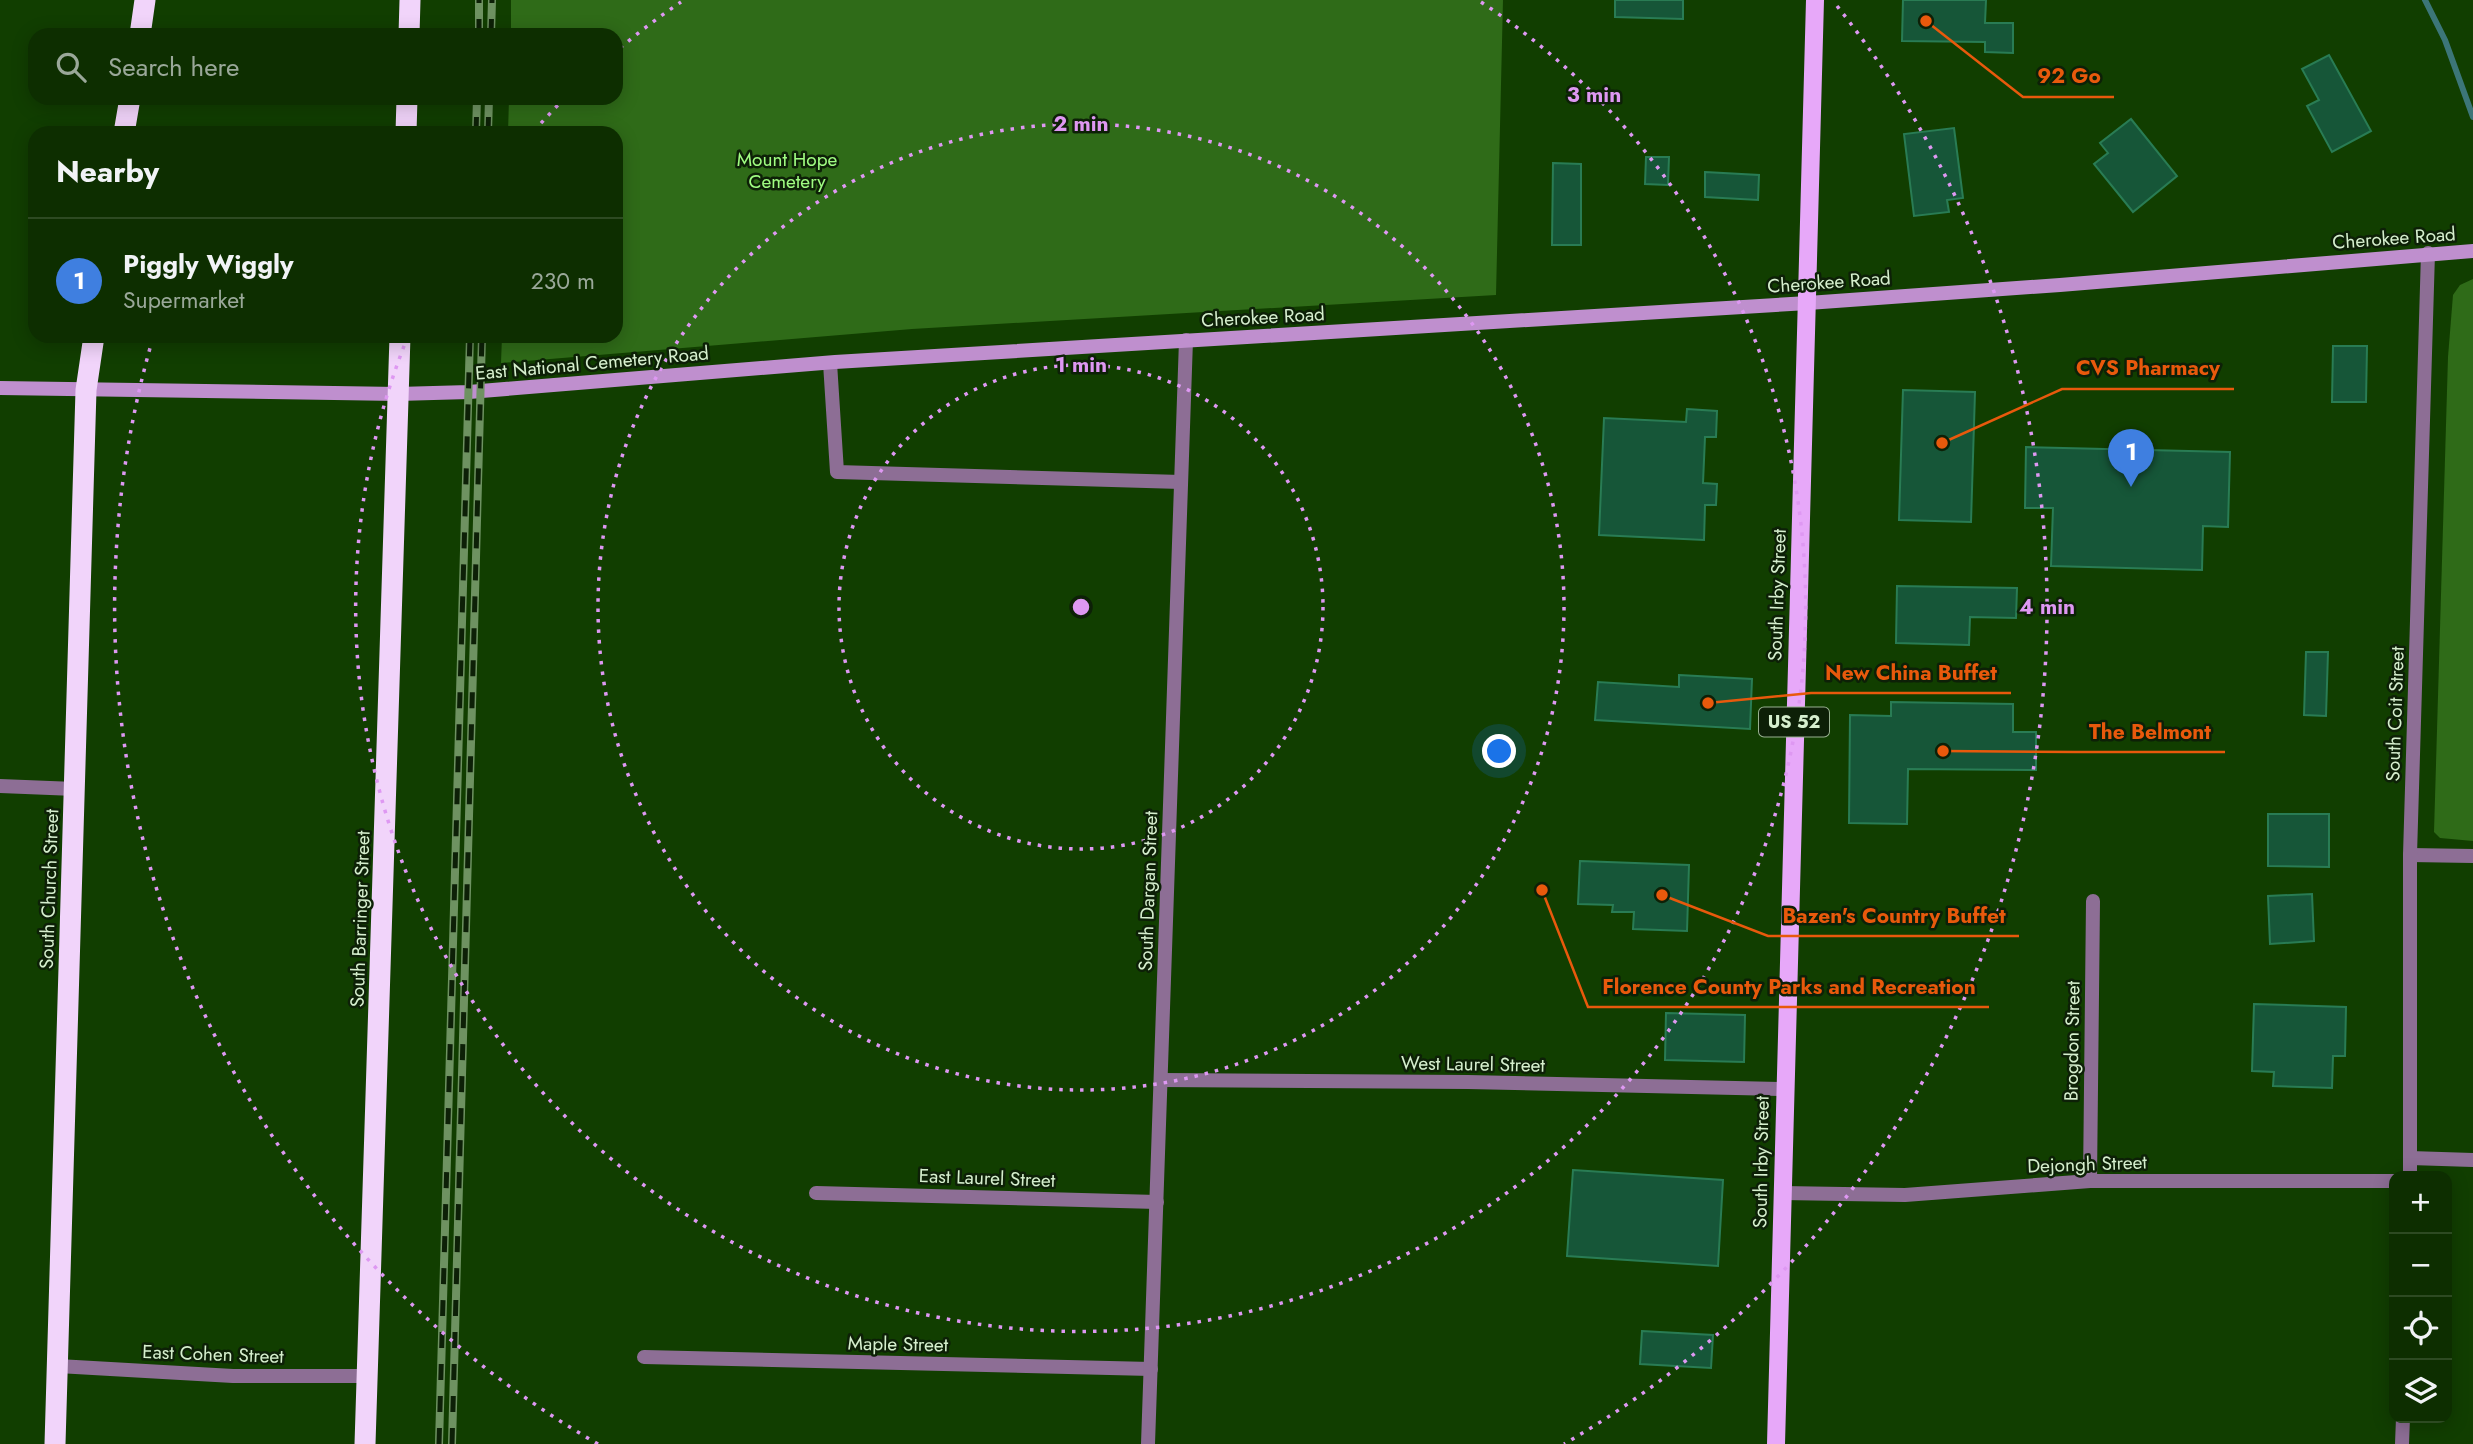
<!DOCTYPE html>
<html lang="en">
<head>
<meta charset="utf-8">
<style>
	body { margin:0; font-family:Jost,sans-serif; background:#16360a; color:#f1f3f6 }
	.controls { position:absolute; right:21px; bottom:21px; display:grid; overflow:hidden; border-radius:14px; box-shadow:0 4px 18px #0003 }
	.controls button { width:63px; height:63px; display:grid; place-items:center; padding:0; border:0; border-bottom:2px solid #2d4a22; background:#0d2e00; color:#f1f3f6; font:35px sans-serif }
	.you { position:absolute; left:1500px; top:752px; width:24px; height:24px; margin:-18px; border:5px solid #fff; border-radius:50%; background:#1a73e8; box-shadow:0 0 0 10px #1a73e833 }
	.badge { display:grid; place-items:center; width:46px; height:46px; border-radius:50%; background:#db2777; color:#fff; font-size:23px; font-weight:700 }
	.pin { position:absolute; translate:-50% -58px; filter:drop-shadow(0 2px 4px #0008) }
	.pin::after { content:''; position:absolute; top:37px; width:24px; height:21px; background:inherit; clip-path:polygon(0 0,100% 0,50% 100%) }
	.list { margin:0; padding:0; list-style:none }
	h2 { display:flex; justify-content:space-between; align-items:center; height:91px; margin:0; padding:0 28px; font-size:30px }
	h2 small { font-size:23px; font-weight:400; color:#9aa899 }
	.list li { display:grid; grid-template-columns:46px 1fr auto; gap:21px; align-items:center; box-sizing:border-box; height:126px; padding:0 28px; border-top:2px solid #2d4a22 }
	.list b { display:block; font-size:26px; white-space:nowrap }
	.list p { margin:0; font-size:23px; white-space:nowrap; color:#9aa899 }
	.list em { font-size:23px; font-style:normal; color:#9aa899 }
	.icon { flex:none; width:38px; height:38px; fill:none; stroke:currentColor; stroke-width:2; stroke-linecap:round; stroke-linejoin:round }
	.map { position:relative; flex:none; width:2473px; height:1444px; overflow:hidden }
	.search { position:absolute; background:#0d2e00; box-shadow:0 4px 18px #0003; left:28px; top:28px; width:595px; height:77px; display:flex; align-items:center; gap:18px; box-sizing:border-box; padding:0 24px; border-radius:21px; color:#9aa899; font-size:26px }
	.panel { position:absolute; background:#0d2e00; box-shadow:0 4px 18px #0003; left:28px; top:126px; width:595px; height:217px; border-radius:21px }
	.map>svg:first-child { display:block }
	.green { fill:#2f6b18 }
	.lines { fill:none; stroke-linecap:round; stroke-linejoin:round }
	.stream { stroke:#3c7678; stroke-width:6 }
	.building { fill:#165638; stroke:#297c54; stroke-width:2 }
	.street { stroke:#8d6e95; stroke-width:14 }
	.secondary { stroke:#bf8fce; stroke-width:14 }
	.primary { stroke:#e7a8f9; stroke-width:18 }
	.highway { stroke:#f1d4fa; stroke-width:21 }
	.rail-casing { stroke:#6e9261; stroke-width:8 }
	.rail { stroke:#0d2007; stroke-width:5; stroke-dasharray:16; stroke-linecap:butt }
	.ring { fill:none; stroke:#de98f2; stroke-width:3.5; stroke-dasharray:3.5 7 }
	.labels { text-anchor:middle; dominant-baseline:central; stroke-width:5; stroke-linejoin:round; paint-order:stroke }
	.shield { fill:#0d2007; stroke:#9ab192; stroke-width:2 }
	.shield-label { font-size:18px; font-weight:bold; fill:#d6efce }
	.park-label { font-size:19px; fill:#a0fd82; stroke:#0d2007 }
	.street-label { font-size:19px; fill:#d6efce; stroke:#0d2007 }
	.centre { fill:#de98f2; stroke:#0d2007; stroke-width:3.5 }
	.ring-label { font-size:21px; text-anchor:middle; font-weight:bold; fill:#de98f2; stroke:#0d2007; stroke-width:5; stroke-linejoin:round; paint-order:stroke }
	.leader { fill:none; stroke:#e8590c; stroke-width:2.5 }
	.callout-dot { fill:#e8590c; stroke:#0d2007; stroke-width:2.5 }
	.callout-label { font-size:21px; text-anchor:middle; font-weight:bold; fill:#e8590c; stroke:#0d2007; stroke-width:5; stroke-linejoin:round; paint-order:stroke }
</style>
</head>
<body>
<div class="map">
<svg width="2473" height="1444" viewBox="0 0 2473 1444">
	<rect width="100%" height="100%" fill="#113e00"/>
	<g class="green">
		<polygon points="511,0 1503,0 1496,295 912,329 501,363 502,336 616,336 616,133 508,133 509,98 616,98 616,35 511,35"/>
		<polygon points="2473,279 2473,841 2440,838 2434,832 2448,357 2453,295 2460,285"/>
	</g>
	<g class="lines">
		<polyline class="stream" points="2425,0 2445,40 2473,117"/>
	</g>
	<g class="building">
		<polygon points="1615,0 1683,0 1683,19 1615,17"/>
		<polygon points="1903,0 1986,0 1985,23 2013,23 2013,53 1985,52 1985,42 1902,41"/>
		<polygon points="2329,55 2371,131 2332,152 2307,106 2319,100 2302,69"/>
		<polygon points="2131,119 2177,176 2133,212 2094,164 2108,153 2100,143"/>
		<polygon points="1954,128 1963,198 1947,200 1949,212 1914,216 1904,134"/>
		<polygon points="1646,157 1669,157 1668,185 1645,184"/>
		<polygon points="1553,163 1581,164 1581,245 1552,245"/>
		<polygon points="1705,172 1759,175 1758,200 1705,197"/>
		<polygon points="2333,346 2367,346 2366,402 2332,402"/>
		<polygon points="1903,390 1975,392 1971,522 1899,520"/>
		<polygon points="1687,409 1717,411 1716,437 1705,437 1703,483 1717,484 1716,505 1705,505 1704,540 1599,535 1604,418 1686,422"/>
		<polygon points="2026,447 2230,452 2228,527 2203,526 2202,570 2051,566 2053,508 2025,508"/>
		<polygon points="1897,586 2017,588 2016,618 1970,617 1969,645 1896,643"/>
		<polygon points="2306,652 2328,652 2326,716 2304,715"/>
		<polygon points="1679,675 1752,679 1750,729 1595,720 1598,682 1679,687"/>
		<polygon points="1891,702 2013,704 2013,732 2036,732 2036,770 1908,769 1907,824 1849,823 1850,715 1891,716"/>
		<polygon points="2268,814 2329,814 2329,867 2268,866"/>
		<polygon points="1580,861 1689,865 1687,931 1633,929 1634,912 1612,912 1613,905 1578,904"/>
		<polygon points="2312,894 2314,941 2270,944 2268,896"/>
		<polygon points="2254,1004 2346,1007 2345,1056 2333,1056 2332,1088 2273,1086 2274,1072 2252,1071"/>
		<polygon points="1666,1013 1745,1015 1744,1062 1665,1060"/>
		<polygon points="1573,1170 1723,1180 1718,1266 1567,1256"/>
		<polygon points="1642,1331 1713,1335 1711,1368 1640,1364"/>
	</g>
	<g class="lines">
		<g class="street">
			<polyline points="830,363 837,472 1181,482"/>
			<polyline points="0,786 75,789"/>
			<polyline points="2410,855 2473,856"/>
			<polyline points="1161,1080 1468,1082 1784,1089"/>
			<polyline points="2410,1158 2473,1160"/>
			<polyline points="2410,1176 2410,855 2428,253"/>
			<polyline points="2090,1181 2093,901"/>
			<polyline points="816,1193 1157,1202"/>
			<polyline points="1782,1193 1905,1195 2090,1181 2394,1181"/>
			<polyline points="644,1357 1151,1369"/>
			<polyline points="58,1366 233,1376 368,1376"/>
			<polyline points="1148,1444 1186,340"/>
			<polyline points="2402,1444 2403,1418"/>
		</g>
		<polyline class="secondary" points="0,388 398,394 469,392 835,362 1808,303 2060,285 2473,251"/>
		<polyline class="primary" points="1776,1444 1815,0"/>
		<g class="highway">
			<polyline points="140,35 145,0"/>
			<polyline points="409,35 410,0"/>
			<polyline points="124,133 130,98"/>
			<polyline points="406,133 407,98"/>
			<polyline points="55,1444 86,390 94,336"/>
			<polyline points="365,1444 400,336"/>
		</g>
		<g class="rail-casing">
			<g id="rail">
				<polyline points="479,35 479,0"/>
				<polyline points="491,35 492,0"/>
				<polyline points="476,133 477,98"/>
				<polyline points="488,133 489,98"/>
				<polyline points="439,1444 470,336"/>
				<polyline points="452,1444 482,336"/>
			</g>
		</g>
		<use href="#rail" class="rail"/>
	</g>
	<g class="ring">
		<circle cx="1081" cy="607" r="242"/>
		<circle cx="1081" cy="607" r="483"/>
		<path d="M534 131A725 725 0 0 1 564 99M620 48A725 725 0 0 1 681 2M1481 2A725 725 0 1 1 406 341"/>
		<path d="M598 1444A966 966 0 0 1 152 341M1837 6A966 966 0 0 1 1564 1444"/>
	</g>
	<g class="labels">
		<rect class="shield" x="1759" y="707.5" width="70" height="29" rx="5"/>
		<g class="shield-label">
			<text x="1794" y="722">US 52</text>
		</g>
		<g class="park-label">
			<text x="787" y="159">Mount Hope<tspan x="787" dy="22">Cemetery</tspan></text>
		</g>
		<g class="street-label">
			<text transform="translate(2394 238) rotate(-4)">Cherokee Road</text>
			<text transform="translate(1829 282) rotate(-4)">Cherokee Road</text>
			<text transform="translate(1263 317) rotate(-3)">Cherokee Road</text>
			<text transform="translate(592 363) rotate(-5)">East National Cemetery Road</text>
			<text transform="translate(1777 595) rotate(-88)">South Irby Street</text>
			<text transform="translate(2395 714) rotate(-88)">South Coit Street</text>
			<text transform="translate(49 889) rotate(-88)">South Church Street</text>
			<text transform="translate(1148 891) rotate(-88)">South Dargan Street</text>
			<text transform="translate(360 919) rotate(-88)">South Barringer Street</text>
			<text transform="translate(2072 1041) rotate(-89)">Brogdon Street</text>
			<text transform="translate(1473 1064) rotate(1)">West Laurel Street</text>
			<text transform="translate(1761 1162) rotate(-89)">South Irby Street</text>
			<text transform="translate(2087 1164) rotate(-2)">Dejongh Street</text>
			<text transform="translate(987 1178) rotate(2)">East Laurel Street</text>
			<text transform="translate(898 1344) rotate(1)">Maple Street</text>
			<text transform="translate(213 1354) rotate(2)">East Cohen Street</text>
		</g>
	</g>
	<circle cx="1081" cy="607" r="10" class="centre"/>
	<g class="ring-label">
		<text x="1594" y="102">3 min</text>
		<text x="1081" y="131">2 min</text>
		<text x="1081" y="372">1 min</text>
		<text x="2047" y="614">4 min</text>
	</g>
	<path class="leader" d="M1926 21L2023 97H2114M1942 443L2062 389H2234M1708 703L1811 693H2011M1943 751L2075 752H2225M1662 895L1768 936H2019M1542 890L1588 1007H1989"/>
	<g class="callout-dot">
		<circle cx="1926" cy="21" r="7"/>
		<circle cx="1942" cy="443" r="7"/>
		<circle cx="1708" cy="703" r="7"/>
		<circle cx="1943" cy="751" r="7"/>
		<circle cx="1662" cy="895" r="7"/>
		<circle cx="1542" cy="890" r="7"/>
	</g>
	<g class="callout-label">
		<text x="2069" y="83">92 Go</text>
		<text x="2148" y="375">CVS Pharmacy</text>
		<text x="1911" y="680">New China Buffet</text>
		<text x="2150" y="739">The Belmont</text>
		<text x="1894" y="923">Bazen's Country Buffet</text>
		<text x="1789" y="994">Florence County Parks and Recreation</text>
	</g>
</svg>
<div class="controls">
<button>+</button>
<button>−</button>
<button><svg class="icon" aria-label="locate" viewBox="0 0 24 24"><circle cx="12" cy="12" r="6"/><path d="M12 2v4M12 18v4M2 12h4M18 12h4"/></svg></button>
<button><svg class="icon" aria-label="layers" viewBox="0 0 24 24"><path d="M12 4l9 5-9 5-9-5zM3 14l9 5 9-5"/></svg></button>
</div>
<div class="you"></div>
<div class="pin badge" style="left:2131px;top:487px;background:#3f7fe0">1</div>
<div class="search"><svg class="icon" aria-label="search" viewBox="0 0 24 24"><circle cx="10" cy="10" r="6"/><path d="M15 15l6 6"/></svg>Search here</div>
<section class="panel">
<h2>Nearby<small></small></h2>
<ul class="list">
<li><span class="badge" style="background:#3f7fe0">1</span><div><b>Piggly Wiggly</b><p>Supermarket</p></div><em>230 m</em></li>
</ul>
</section>
</div>
</body>
</html>
